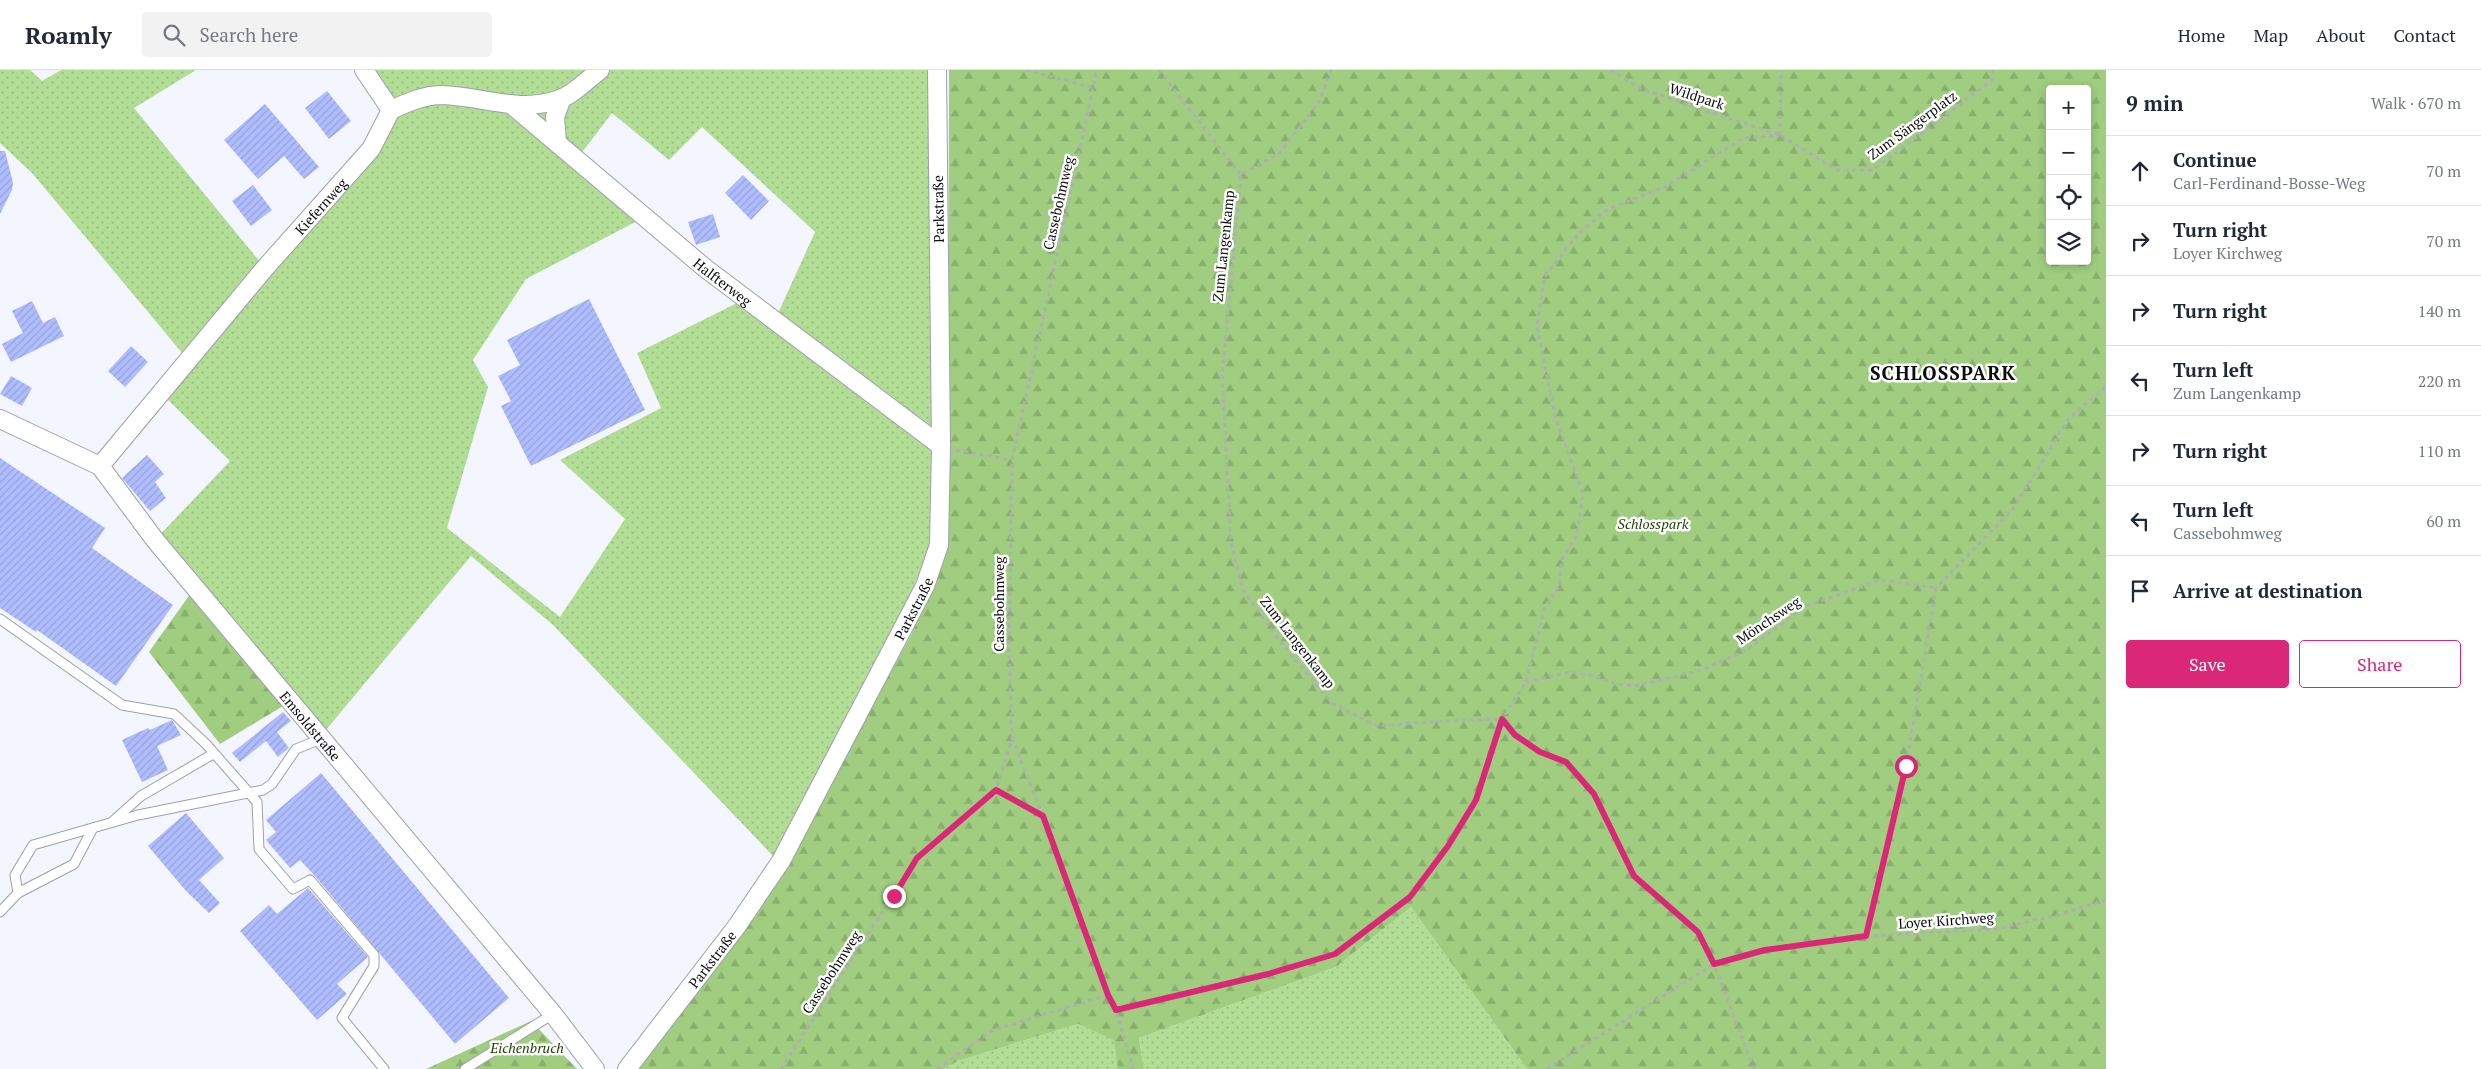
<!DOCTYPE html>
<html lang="en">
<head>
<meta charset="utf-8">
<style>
	body { margin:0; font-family:"PT Serif",serif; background:#f2f2f3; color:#1f2937 }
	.controls { position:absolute; right:15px; top:15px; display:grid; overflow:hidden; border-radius:5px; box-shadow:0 2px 8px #0003 }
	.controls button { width:45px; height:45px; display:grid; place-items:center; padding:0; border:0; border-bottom:1px solid #e0e1e3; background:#fff; color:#1f2937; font:25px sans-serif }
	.stop { position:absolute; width:15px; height:15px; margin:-11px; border:4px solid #db2777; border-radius:50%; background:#fff }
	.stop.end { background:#db2777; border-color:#fff; box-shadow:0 1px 5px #0008 }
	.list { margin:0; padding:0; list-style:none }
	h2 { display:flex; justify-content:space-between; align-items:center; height:65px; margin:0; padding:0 20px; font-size:21px }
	h2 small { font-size:16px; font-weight:400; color:#747a83 }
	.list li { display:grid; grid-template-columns:32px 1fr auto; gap:15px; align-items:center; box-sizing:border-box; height:70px; padding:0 20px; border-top:1px solid #e0e1e3 }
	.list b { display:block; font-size:19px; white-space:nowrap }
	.list p { margin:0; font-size:16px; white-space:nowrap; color:#747a83 }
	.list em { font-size:16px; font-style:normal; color:#747a83 }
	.actions { display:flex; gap:10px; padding:15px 20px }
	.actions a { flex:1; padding:11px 0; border:1px solid #db2777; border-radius:5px; text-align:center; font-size:18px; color:#db2777 }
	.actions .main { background:#db2777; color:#fff }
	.icon { flex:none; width:28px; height:28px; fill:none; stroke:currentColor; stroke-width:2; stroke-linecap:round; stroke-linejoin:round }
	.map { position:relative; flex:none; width:2106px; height:999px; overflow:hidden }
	header { display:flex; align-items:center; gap:30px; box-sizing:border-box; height:70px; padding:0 25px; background:#fff; border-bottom:1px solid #e0e1e3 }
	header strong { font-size:24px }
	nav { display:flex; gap:28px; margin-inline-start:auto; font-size:18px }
	.search { width:350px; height:45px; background:#f2f2f3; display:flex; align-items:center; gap:12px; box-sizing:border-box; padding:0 18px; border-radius:5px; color:#747a83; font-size:19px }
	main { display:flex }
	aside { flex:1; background:#fff }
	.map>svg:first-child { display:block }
	.grass { fill:url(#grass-dots); fill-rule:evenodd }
	.forest { fill:url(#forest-firs); fill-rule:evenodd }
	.building { fill:url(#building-hatch) }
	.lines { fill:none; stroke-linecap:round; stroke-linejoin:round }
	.service-casing { stroke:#9da0a8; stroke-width:11 }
	.minor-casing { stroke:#9da0a8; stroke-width:20 }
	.path { stroke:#adafb6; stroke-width:3; stroke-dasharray:4 4; stroke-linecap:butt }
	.service { stroke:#fff; stroke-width:9 }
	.minor { stroke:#fff; stroke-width:18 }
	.route { stroke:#db2777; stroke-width:6 }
	.labels { text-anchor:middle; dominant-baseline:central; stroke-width:5; stroke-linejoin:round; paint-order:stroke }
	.street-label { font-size:14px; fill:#0b0c0f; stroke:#fff }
	.park-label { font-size:14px; font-style:italic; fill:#244008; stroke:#fff }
	.district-label { font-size:19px; font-weight:bold; letter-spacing:1px; fill:#0b0c0f; stroke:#fff }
</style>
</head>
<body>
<header>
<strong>Roamly</strong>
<div class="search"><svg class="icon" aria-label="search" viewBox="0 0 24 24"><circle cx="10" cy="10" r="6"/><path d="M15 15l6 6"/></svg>Search here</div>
<nav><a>Home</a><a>Map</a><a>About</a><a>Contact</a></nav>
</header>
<main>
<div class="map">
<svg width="2106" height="999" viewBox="0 0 2106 999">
	<defs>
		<pattern id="grass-dots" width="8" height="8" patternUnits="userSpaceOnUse" patternTransform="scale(1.25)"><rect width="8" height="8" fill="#b2dd95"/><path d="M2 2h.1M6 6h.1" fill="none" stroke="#98bc7f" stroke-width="1.8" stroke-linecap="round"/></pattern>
		<pattern id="forest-firs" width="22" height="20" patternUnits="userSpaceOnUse" patternTransform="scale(1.25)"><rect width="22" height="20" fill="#a0cd7f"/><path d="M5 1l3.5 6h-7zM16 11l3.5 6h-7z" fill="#88af6d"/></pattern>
		<pattern id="building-hatch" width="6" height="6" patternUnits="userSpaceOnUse" patternTransform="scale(1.25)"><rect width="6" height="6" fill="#afbdfe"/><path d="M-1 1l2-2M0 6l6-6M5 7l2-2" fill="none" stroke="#95a1d8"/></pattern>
	</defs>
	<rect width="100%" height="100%" fill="#f3f6ff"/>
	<g class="grass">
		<path d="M0,0H30L42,11L61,0H196L134,38L265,198L371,79L391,40L364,0H931V475L897,556L774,787L553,555L471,486L325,661L155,470L230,391L161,323L188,290L32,103L0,73ZM612,43L669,90L702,57L815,162L775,250L745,229L637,283L661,338L560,390L625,449L560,547L447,458L488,317L473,290L526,209L645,147L577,89Z"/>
		<polygon points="1411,837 1527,999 1144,999 1139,968 1336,897"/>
		<polygon points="1078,954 1115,970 1118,999 944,999 958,991"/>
	</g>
	<g class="forest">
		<path d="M949,0H2106V999H1527L1411,837L1336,897L1139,968L1144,999H1118L1114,970L1078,954L958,991L944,999H639L781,803L912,563L948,476ZM2050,19H2087V191H2050Z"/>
		<polygon points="193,520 288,633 220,674 149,582"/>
		<polygon points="531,951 577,999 426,999"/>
	</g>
	<g class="building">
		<polygon points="327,21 351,51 329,69 305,38"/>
		<polygon points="265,34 319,97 304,109 284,86 258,109 224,70"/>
		<polygon points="0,81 5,81 13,113 12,120 0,144"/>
		<polygon points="743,105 769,131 751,150 725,123"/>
		<polygon points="253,115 272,140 251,156 232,131"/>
		<polygon points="713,144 720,167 696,175 688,152"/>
		<polygon points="589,229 645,340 531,396 501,336 511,331 498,306 520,295 507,270"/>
		<polygon points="32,231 43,253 55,247 64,266 11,292 2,274 23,263 12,241"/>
		<polygon points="131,276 148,292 125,317 108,301"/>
		<polygon points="11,306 32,318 22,336 0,324"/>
		<polygon points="147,385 164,404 155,412 166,428 150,441 122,408"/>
		<polygon points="0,388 105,458 92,478 173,535 116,616 37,560 36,562 0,538"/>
		<polygon points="283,642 291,651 277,662 289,678 278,687 266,671 240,692 232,683"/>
		<polygon points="172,650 181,665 157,676 168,700 142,712 122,670 148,658 150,660"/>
		<polygon points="321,703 509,928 455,974 315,806 300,790 290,798 266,770 276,762 266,750"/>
		<polygon points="186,743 224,788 199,810 220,833 209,843 186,821 148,776"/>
		<polygon points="308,818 368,887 337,914 347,924 317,950 240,861 269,835 277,844"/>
	</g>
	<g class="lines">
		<g class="service-casing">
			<g id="service">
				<polyline points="0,549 122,635 174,644 206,674 257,732 259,779 293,819 310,810 374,885 374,896 342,948 384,999"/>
				<polyline points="112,752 141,726 213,684"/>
				<polyline points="18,823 74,794 93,758"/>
				<polyline points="0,842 18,823 15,805 33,775 138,745 263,720 272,714 296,679 321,669"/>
				<polyline points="465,999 553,944"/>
			</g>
		</g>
		<g class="minor-casing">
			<g id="minor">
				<polyline points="364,0 391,40"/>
				<path id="s1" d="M512,35L705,198L941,376"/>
				<polyline points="557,73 555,47 562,28"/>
				<path id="s2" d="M0,349L100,396L155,470L553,944L595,999"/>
				<path id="s3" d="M100,396L265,198L371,79L391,40C406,33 424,25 442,25C482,26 520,44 560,29C574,24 588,9 600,0"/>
				<path id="s4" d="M627,999L737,856L781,791L925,516L939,475L941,376L937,0"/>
			</g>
		</g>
		<g class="path">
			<polyline points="1026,0 1095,18"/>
			<polyline points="1159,0 1241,105"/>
			<polyline points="1331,0 1319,32 1279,83 1241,105 1222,306 1231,472 1243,520 1281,573 1332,633 1377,656 1441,651 1502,649"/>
			<polyline points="1611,0 1641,19 1780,65 1837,100 1873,100 1992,10 1993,0"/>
			<polyline points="1780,65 1781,0"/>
			<polyline points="956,380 1012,390"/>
			<polyline points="1526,612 1570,602 1599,607 1616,614 1635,616 1702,600 1748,579 1806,536 1881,510 1936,518"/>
			<polyline points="1503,650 1515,665 1540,682 1566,692 1594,724 1635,806 1698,862 1714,894 1754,999"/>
			<polyline points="1012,668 1051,766 1108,925"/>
			<polyline points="996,720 1043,745"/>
			<polyline points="1866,866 1906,696 1936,518 2013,439 2069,348 2106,317"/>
			<polyline points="1116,940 1268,904 1335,884 1410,827 1448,775 1476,731 1502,649 1526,612 1545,537 1559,517 1562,489 1577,465 1583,423 1555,346 1537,256 1545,206 1578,164 1608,139 1665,117 1743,68 1780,65"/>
			<polyline points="781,999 917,788 996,720 1012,668 1009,583 1012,390 1097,0"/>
			<polyline points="937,999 993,960 1108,925 1116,940 1133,999"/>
			<polyline points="1547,999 1714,894 1765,880 1866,866 1996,859 2054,846 2106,830"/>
		</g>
		<use href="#service" class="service"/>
		<use href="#minor" class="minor"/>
	</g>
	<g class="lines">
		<polyline class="route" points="894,826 917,788 996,720 1043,746 1108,925 1116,940 1268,904 1335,884 1410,827 1448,776 1476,730 1502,649 1515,665 1540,682 1566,692 1594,724 1634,806 1698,862 1714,894 1765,880 1866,866 1906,696"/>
	</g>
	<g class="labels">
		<g class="street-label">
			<text transform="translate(1697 26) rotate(18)">Wildpark</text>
			<text transform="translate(1912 55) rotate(-36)">Zum Sängerplatz</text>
			<text transform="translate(1058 133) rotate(-77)">Cassebohmweg</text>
			<text stroke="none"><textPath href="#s3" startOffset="341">Kiefernweg</textPath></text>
			<text transform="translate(938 139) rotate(-91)">Parkstraße</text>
			<text transform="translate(1223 176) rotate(-84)">Zum Langenkamp</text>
			<text stroke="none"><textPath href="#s1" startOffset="275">Halfterweg</textPath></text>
			<text transform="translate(998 534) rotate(-90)">Cassebohmweg</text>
			<text stroke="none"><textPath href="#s4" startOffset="544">Parkstraße</textPath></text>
			<text transform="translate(1768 550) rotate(-34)">Mönchsweg</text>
			<text transform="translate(1298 572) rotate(52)">Zum Langenkamp</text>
			<text stroke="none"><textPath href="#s2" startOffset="445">Emsoldstraße</textPath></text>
			<text transform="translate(1946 850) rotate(-4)">Loyer Kirchweg</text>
			<text stroke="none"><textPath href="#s4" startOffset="139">Parkstraße</textPath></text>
			<text transform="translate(831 902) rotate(-57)">Cassebohmweg</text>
		</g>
		<g class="park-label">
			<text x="1653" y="453">Schlosspark</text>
			<text x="527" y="977">Eichenbruch</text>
		</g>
		<g class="district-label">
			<text x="1943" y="302">SCHLOSSPARK</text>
		</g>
	</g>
</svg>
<div class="controls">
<button>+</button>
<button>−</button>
<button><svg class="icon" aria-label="locate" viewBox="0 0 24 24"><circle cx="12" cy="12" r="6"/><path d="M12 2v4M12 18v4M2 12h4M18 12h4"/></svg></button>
<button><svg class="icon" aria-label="layers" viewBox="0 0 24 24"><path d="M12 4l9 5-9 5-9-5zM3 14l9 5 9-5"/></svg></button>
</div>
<div class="stop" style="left:1906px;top:696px"></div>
<div class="stop end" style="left:894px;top:826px"></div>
</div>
<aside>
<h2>9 min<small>Walk · 670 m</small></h2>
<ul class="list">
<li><svg class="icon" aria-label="ahead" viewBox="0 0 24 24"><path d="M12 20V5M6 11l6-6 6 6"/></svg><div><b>Continue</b><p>Carl-Ferdinand-Bosse-Weg</p></div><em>70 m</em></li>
<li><svg class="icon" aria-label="right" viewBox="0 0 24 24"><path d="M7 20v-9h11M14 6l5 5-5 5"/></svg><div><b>Turn right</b><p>Loyer Kirchweg</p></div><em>70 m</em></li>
<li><svg class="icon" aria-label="right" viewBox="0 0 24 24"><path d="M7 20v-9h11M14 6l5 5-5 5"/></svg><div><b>Turn right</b></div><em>140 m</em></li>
<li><svg class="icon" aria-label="left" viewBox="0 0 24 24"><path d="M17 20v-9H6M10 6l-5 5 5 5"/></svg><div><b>Turn left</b><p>Zum Langenkamp</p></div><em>220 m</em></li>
<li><svg class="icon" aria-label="right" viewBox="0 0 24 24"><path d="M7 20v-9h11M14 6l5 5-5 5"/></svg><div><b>Turn right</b></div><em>110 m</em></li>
<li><svg class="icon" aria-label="left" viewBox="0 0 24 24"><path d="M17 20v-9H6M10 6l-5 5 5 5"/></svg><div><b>Turn left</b><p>Cassebohmweg</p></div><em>60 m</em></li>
<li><svg class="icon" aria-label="arrive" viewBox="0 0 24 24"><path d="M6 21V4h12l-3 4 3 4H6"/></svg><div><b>Arrive at destination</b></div></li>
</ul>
<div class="actions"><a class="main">Save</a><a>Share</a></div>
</aside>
</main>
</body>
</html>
